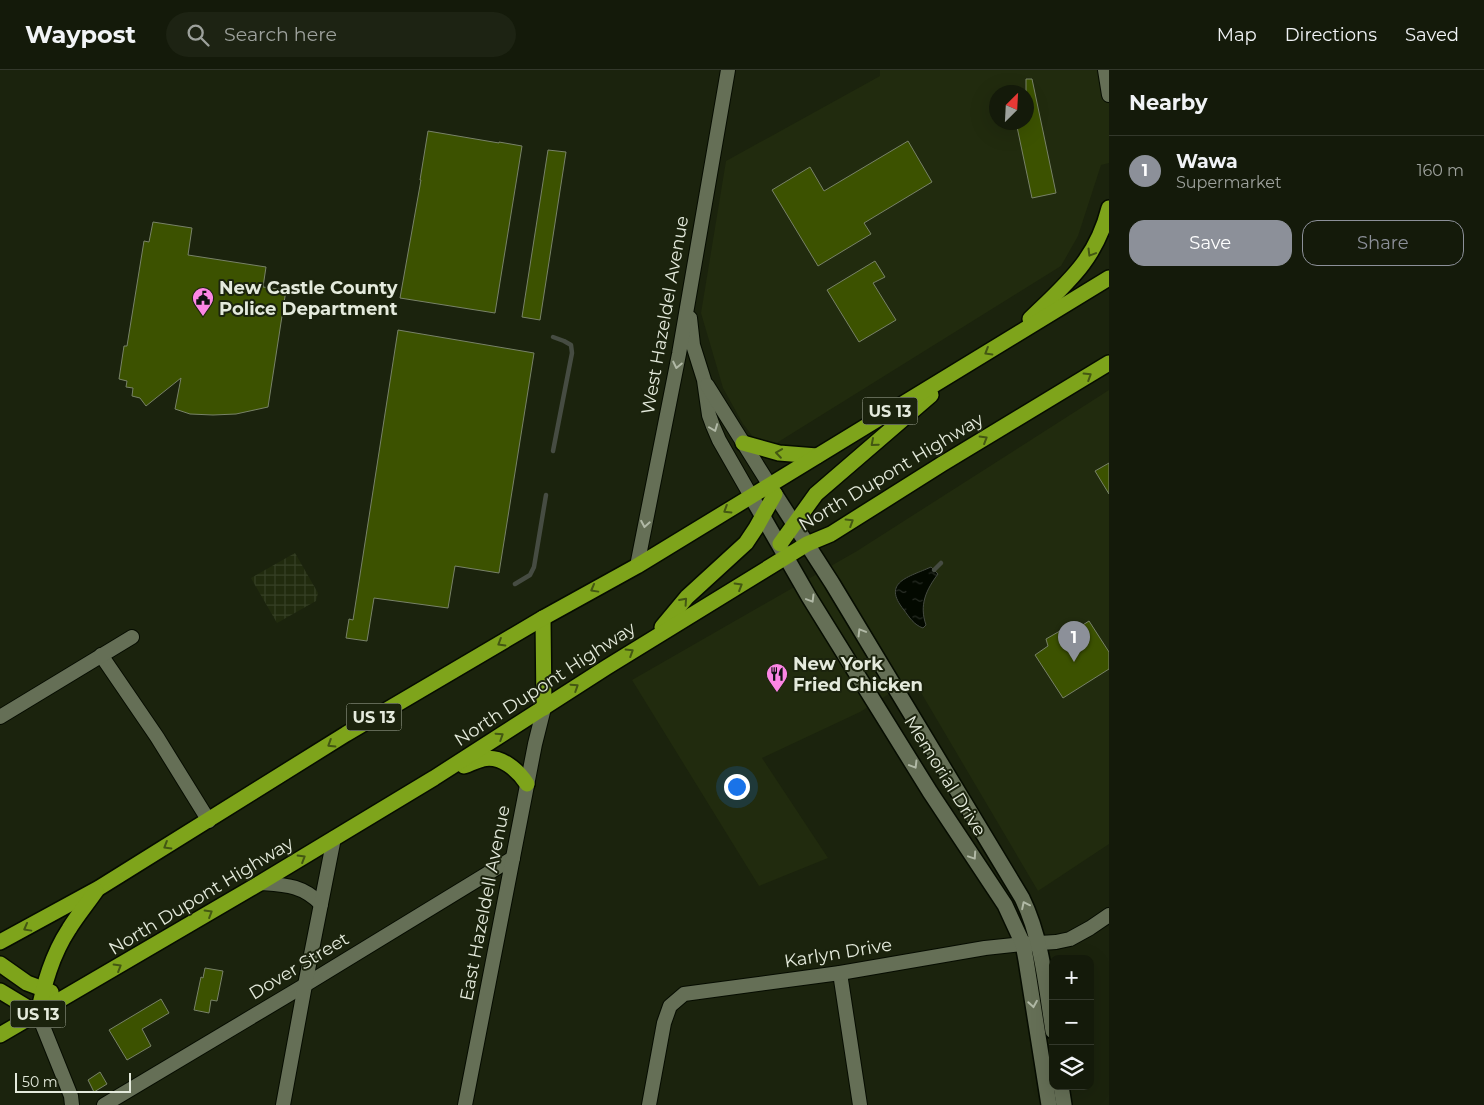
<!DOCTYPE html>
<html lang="en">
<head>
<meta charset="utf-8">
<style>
	body { margin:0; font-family:Montserrat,sans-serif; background:#1d2313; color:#f1f3f6 }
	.controls { position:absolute; right:15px; bottom:15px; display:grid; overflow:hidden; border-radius:10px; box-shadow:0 5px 20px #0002 }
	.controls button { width:45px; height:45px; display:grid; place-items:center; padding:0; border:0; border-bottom:1px solid #33382b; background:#141a0a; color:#f1f3f6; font:25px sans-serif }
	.compass { position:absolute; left:989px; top:15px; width:45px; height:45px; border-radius:50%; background:#141a0a; box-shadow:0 5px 20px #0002; rotate:24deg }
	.scale { position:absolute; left:15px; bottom:12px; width:116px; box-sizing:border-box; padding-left:5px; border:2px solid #e4eadc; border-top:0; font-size:14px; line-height:18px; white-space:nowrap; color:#e4eadc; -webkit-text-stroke:4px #1b230d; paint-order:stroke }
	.you { position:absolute; left:736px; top:716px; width:18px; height:18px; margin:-12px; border:4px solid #fff; border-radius:50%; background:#1a73e8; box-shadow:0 0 0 8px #1a73e833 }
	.badge { display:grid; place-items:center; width:32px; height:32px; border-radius:50%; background:#8c9099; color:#fff; font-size:16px; font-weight:700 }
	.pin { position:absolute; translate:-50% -41px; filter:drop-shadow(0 1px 2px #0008) }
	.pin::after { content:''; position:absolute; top:26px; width:18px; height:15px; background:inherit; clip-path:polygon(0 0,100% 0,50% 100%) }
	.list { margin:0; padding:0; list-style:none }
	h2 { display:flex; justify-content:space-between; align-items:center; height:65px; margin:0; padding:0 20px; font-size:21px }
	h2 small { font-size:16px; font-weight:400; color:#9da19c }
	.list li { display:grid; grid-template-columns:32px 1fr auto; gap:15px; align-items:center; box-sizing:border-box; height:70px; padding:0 20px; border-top:1px solid #33382b }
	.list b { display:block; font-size:19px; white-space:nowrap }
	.list p { margin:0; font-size:16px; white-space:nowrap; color:#9da19c }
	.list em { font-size:16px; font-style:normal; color:#9da19c }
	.actions { display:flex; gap:10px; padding:15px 20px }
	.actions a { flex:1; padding:11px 0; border:1px solid #8c9099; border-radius:15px; text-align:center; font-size:18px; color:#8c9099 }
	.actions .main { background:#8c9099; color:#fff }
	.icon { flex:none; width:28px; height:28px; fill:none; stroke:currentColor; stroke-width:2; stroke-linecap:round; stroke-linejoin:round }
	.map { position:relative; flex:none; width:1109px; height:1035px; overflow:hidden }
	header { display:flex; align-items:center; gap:30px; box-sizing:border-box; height:70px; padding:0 25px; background:#141a0a; border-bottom:1px solid #33382b }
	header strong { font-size:24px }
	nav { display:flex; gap:28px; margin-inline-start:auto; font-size:18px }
	.search { width:350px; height:45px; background:#1d2313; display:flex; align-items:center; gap:12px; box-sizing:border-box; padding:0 18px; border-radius:28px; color:#9da19c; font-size:19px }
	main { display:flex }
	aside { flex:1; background:#141a0a }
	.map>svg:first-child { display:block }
	.built { fill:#212b0e; fill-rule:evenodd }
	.industrial { fill:url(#industrial-grid) }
	.water { fill:url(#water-ripples); stroke:#464c42 }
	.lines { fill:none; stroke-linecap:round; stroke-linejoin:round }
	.stream { stroke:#464c42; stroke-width:4.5 }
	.building { fill:#3c5200; stroke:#788268 }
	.street-casing { stroke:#060c00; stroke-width:16 }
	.secondary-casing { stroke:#060c00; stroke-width:18 }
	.highway-casing { stroke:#060c00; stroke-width:18 }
	.street { stroke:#656f56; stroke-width:14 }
	.secondary { stroke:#656f56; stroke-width:15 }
	.highway { stroke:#7ea41b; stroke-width:15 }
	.oneway { stroke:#435713 }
	.oneway2 { stroke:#b1b9a6 }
	.labels { text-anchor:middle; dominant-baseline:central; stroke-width:4; stroke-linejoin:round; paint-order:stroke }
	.shield { fill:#1b230d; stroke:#a8ae9e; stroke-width:1 }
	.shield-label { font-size:16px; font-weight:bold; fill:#e4eadc }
	.poi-label { font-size:18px; font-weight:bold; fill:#e4eadc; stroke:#1b230d; text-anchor:start }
	.street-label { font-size:18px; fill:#e4eadc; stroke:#1b230d }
</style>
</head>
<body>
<header>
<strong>Waypost</strong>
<div class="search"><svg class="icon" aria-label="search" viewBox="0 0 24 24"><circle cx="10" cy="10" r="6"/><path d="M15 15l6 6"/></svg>Search here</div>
<nav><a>Map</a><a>Directions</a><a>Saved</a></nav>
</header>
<main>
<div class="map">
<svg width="1109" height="1035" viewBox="0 0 1109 1035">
	<defs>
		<pattern id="industrial-grid" width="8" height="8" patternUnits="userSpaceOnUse" patternTransform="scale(1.25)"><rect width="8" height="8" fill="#212b0e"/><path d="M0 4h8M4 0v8" fill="none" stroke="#364025"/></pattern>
		<pattern id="water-ripples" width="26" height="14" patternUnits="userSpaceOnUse" patternTransform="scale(1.25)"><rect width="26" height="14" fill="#030900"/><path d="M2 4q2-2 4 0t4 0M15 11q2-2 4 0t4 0" fill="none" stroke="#282d25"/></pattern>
	</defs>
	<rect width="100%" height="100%" fill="#1b230d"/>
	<g class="built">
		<path d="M880,0H1109V93L1101,95L1078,166L1061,196L775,374L754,368L743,354L723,318L701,243L726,91L880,6ZM996,22H1026V52H996Z"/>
		<polygon points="1109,320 1109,774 1038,821 913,609 860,642 762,688 828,788 759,816 632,610 857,481"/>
	</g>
	<polygon class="industrial" points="295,483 318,523 316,531 277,553 251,508"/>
	<path class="water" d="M931,497L938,504C926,520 919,535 926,555L923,558C914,555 909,547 904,540C881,512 909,507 931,497Z"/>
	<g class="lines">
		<g class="stream">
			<polyline points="553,267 564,271 571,275 572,283 553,381"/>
			<polyline points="934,500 941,493"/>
			<polyline points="515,514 530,505 534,497 546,425"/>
		</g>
	</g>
	<g class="building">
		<polygon points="1026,9 1032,9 1056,123 1032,128 1016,52 1026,52"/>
		<polygon points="428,61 499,73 499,72 522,76 495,243 400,228 421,110 420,110"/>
		<polygon points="908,71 932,112 864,153 871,164 818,196 772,120 810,97 824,121"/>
		<polygon points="548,80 566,82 540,250 522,247"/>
		<polygon points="153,152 192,158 188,185 266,197 263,217 286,220 268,337 236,344 213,345 190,344 175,339 181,308 146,336 140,328 132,326 133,318 126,317 127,311 119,309 124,276 127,276 144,171 149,172"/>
		<polygon points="875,191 885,207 873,213 896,250 859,272 827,220"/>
		<polygon points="398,260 534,283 499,503 455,496 448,538 374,528 367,571 346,568 349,549 353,550"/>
		<polygon points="1109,393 1109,424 1095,401"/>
		<polygon points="1089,551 1109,582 1109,599 1063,628 1035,585 1048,576 1046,569 1072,554 1078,558"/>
		<polygon points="205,898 223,901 217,931 211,930 209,943 194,940 201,907 203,908"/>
		<polygon points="161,929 169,943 142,959 151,976 127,990 109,960"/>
		<polygon points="100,1002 107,1014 94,1022 88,1010"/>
	</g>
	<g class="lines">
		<g class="street-casing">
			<g id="street">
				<polyline points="1105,0 1109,25"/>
				<polyline points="690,248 693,275 704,310 709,345 713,356 719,370 751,426"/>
				<polyline points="707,315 769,414"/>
				<polyline points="637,496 679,284 728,0"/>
				<polyline points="101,585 157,667 209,751"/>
				<polyline points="0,647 132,567"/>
				<path d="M260,813C286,815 302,815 321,834"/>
				<polyline points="840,903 860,1035"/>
				<polyline points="38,944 71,1026 72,1035"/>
				<polyline points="104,1035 305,915 513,788"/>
				<polyline points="283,1035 305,915 334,768"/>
				<polyline points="465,1035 535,674 544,638"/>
				<polyline points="649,1035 664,953 670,936 684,924 840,903 985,878 1023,874 1056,872 1070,869 1090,858 1109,845"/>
			</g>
		</g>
		<g class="secondary-casing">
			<g id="secondary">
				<path d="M769,415L832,513L1022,828C1042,869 1046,916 1053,961"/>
				<polyline points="751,426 809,527 930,722 1005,835 1023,874 1026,890 1049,1035"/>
				<polyline points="1061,1016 1064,1035"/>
			</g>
		</g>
		<g class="highway-casing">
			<g id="highway">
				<path d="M1030,249C1067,213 1096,190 1109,138"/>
				<polyline points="743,373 779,383 817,386"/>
				<polyline points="780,474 816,424 931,325"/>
				<polyline points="543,548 544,638"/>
				<polyline points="662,557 687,527 746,473 756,458 775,424"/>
				<path d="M464,696C470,694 477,690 483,689C501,685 518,700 527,714"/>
				<polyline points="0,872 99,818 346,664 543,548 637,496 1109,208"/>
				<polyline points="0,894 27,913 51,922"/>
				<path d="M0,921L38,944C44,914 52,885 69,859C77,846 87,834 96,821"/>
				<polyline points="0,965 260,813 434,708 607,597 807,474 831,464 942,394 1109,293"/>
			</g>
		</g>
		<use href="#street" class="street"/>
		<use href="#secondary" class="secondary"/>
		<use href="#highway" class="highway"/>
	</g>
	<defs><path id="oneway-chevron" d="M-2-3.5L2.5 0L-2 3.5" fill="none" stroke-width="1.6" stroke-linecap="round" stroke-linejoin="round" transform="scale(1.25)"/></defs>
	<g class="oneway">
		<use href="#oneway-chevron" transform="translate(1091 183) rotate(121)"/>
		<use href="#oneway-chevron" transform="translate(988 282) rotate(149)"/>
		<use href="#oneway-chevron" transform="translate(1088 306) rotate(-32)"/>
		<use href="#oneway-chevron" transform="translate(984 369) rotate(-31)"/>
		<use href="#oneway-chevron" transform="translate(874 373) rotate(139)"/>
		<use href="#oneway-chevron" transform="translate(779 383) rotate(-172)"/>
		<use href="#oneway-chevron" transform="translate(727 440) rotate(148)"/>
		<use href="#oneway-chevron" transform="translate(850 452) rotate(-32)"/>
		<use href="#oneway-chevron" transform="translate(739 516) rotate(-31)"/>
		<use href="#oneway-chevron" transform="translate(594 519) rotate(151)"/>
		<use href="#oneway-chevron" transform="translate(684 531) rotate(-48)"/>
		<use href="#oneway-chevron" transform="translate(501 573) rotate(149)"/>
		<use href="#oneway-chevron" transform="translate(630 582) rotate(-32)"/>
		<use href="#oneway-chevron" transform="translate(575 617) rotate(-33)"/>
		<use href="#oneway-chevron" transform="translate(500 666) rotate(-33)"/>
		<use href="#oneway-chevron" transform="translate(331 674) rotate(148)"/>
		<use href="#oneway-chevron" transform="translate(167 776) rotate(149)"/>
		<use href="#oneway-chevron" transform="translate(302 788) rotate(-31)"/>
		<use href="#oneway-chevron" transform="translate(209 843) rotate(-31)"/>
		<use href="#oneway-chevron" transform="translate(27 858) rotate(151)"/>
		<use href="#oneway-chevron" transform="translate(118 897) rotate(-31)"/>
	</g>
	<g class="oneway2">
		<use href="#oneway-chevron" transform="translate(677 295) rotate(102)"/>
		<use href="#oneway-chevron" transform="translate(714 358) rotate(69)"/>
		<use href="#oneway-chevron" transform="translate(645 454) rotate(100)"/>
		<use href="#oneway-chevron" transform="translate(811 529) rotate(59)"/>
		<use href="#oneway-chevron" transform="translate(861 562) rotate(-121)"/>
		<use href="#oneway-chevron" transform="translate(914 695) rotate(59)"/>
		<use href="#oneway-chevron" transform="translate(973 786) rotate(56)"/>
		<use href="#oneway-chevron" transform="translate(1025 835) rotate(-116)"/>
		<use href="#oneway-chevron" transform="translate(1033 934) rotate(81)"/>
	</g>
	<defs>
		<g id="civic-pin" transform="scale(1.125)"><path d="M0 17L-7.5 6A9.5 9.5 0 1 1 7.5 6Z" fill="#fc86e4" stroke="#1b230d"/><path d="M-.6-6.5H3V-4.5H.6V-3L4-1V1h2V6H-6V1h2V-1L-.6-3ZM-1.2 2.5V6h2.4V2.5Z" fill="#111"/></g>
		<g id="restaurant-pin" transform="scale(1.125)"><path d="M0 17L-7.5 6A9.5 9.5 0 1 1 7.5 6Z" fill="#fc86e4" stroke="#1b230d"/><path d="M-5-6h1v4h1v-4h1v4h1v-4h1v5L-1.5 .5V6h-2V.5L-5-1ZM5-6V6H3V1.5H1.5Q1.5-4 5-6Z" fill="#111"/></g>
	</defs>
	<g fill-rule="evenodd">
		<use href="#civic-pin" x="203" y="228"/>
		<use href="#restaurant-pin" x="777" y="604"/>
	</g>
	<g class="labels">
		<g class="shield">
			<rect x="862.5" y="327.5" width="55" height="27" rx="4"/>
			<rect x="346.5" y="633.5" width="55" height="27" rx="4"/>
			<rect x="10.5" y="930.5" width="55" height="27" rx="4"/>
		</g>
		<g class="shield-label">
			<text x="890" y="341">US 13</text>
			<text x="374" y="647">US 13</text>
			<text x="38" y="944">US 13</text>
		</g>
		<g class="poi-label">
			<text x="219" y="218">New Castle County<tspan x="219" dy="21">Police Department</tspan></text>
			<text x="793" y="594">New York<tspan x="793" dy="21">Fried Chicken</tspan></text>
		</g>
		<g class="street-label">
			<text transform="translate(665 245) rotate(-80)">West Hazeldel Avenue</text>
			<text transform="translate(891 402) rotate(-31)">North Dupont Highway</text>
			<text transform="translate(545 614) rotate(-33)">North Dupont Highway</text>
			<text transform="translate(945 706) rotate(58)">Memorial Drive</text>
			<text transform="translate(201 826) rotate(-31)">North Dupont Highway</text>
			<text transform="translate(485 833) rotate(-79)">East Hazeldell Avenue</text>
			<text transform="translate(838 883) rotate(-9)">Karlyn Drive</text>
			<text transform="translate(299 896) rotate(-31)">Dover Street</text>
		</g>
	</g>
</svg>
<div class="controls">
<button>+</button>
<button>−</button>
<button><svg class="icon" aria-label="layers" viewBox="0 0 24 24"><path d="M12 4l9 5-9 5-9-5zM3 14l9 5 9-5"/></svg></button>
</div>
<svg class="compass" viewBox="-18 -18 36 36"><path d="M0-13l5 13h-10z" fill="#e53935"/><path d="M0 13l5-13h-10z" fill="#9da19c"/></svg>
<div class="scale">50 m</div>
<div class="you"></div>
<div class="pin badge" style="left:1074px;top:592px">1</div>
</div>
<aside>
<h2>Nearby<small></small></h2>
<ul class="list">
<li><span class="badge">1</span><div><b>Wawa</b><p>Supermarket</p></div><em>160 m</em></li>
</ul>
<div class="actions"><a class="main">Save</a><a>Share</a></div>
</aside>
</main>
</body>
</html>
